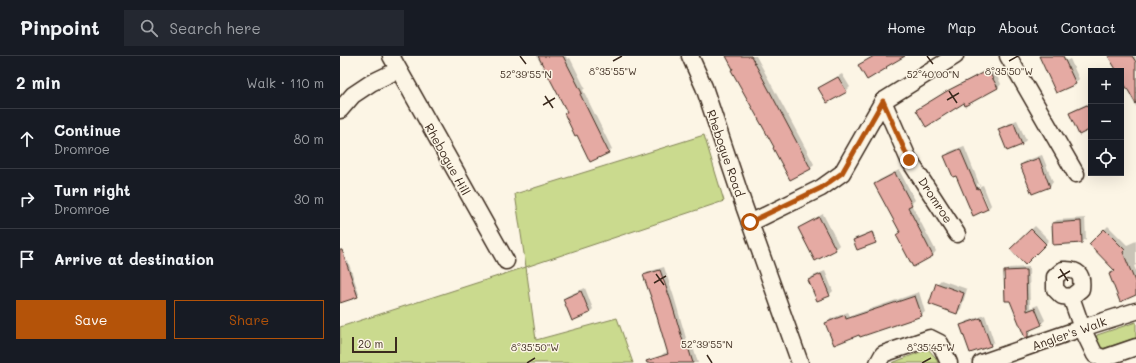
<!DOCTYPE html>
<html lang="en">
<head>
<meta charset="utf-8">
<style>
	body { margin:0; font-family:Mali,sans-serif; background:#242831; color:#f1f3f6 }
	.controls { position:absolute; right:12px; top:12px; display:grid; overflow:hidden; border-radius:0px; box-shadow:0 4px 16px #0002 }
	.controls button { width:36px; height:36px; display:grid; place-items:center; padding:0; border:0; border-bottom:1px solid #363941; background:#171b24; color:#f1f3f6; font:20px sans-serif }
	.scale { position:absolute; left:12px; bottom:10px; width:45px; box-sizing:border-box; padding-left:4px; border:2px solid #3b2a1e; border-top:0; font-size:11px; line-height:14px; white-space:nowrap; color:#3b2a1e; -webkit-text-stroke:3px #fcf5e5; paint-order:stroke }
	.stop { position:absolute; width:12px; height:12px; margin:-9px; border:3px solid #b45309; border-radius:50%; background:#fff }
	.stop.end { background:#b45309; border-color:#fff; box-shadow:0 1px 4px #0008 }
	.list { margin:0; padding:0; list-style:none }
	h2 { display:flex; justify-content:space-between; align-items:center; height:52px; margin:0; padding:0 16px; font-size:17px }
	h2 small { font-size:13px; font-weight:400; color:#9ea1a6 }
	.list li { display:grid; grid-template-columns:26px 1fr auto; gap:12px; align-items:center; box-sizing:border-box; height:60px; padding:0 16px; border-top:1px solid #363941 }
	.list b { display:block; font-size:15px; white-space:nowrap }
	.list p { margin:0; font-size:13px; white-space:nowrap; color:#9ea1a6 }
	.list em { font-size:13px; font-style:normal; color:#9ea1a6 }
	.actions { display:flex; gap:8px; padding:12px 16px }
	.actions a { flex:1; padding:9px 0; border:1px solid #b45309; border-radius:0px; text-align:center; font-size:14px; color:#b45309 }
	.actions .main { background:#b45309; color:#fff }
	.icon { flex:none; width:22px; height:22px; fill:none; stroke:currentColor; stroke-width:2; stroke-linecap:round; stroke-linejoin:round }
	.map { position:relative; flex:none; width:796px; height:307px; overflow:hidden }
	header { display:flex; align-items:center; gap:24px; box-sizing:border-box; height:56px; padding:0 20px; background:#171b24; border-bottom:1px solid #363941 }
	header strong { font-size:19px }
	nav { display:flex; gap:22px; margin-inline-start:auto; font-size:14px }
	.search { width:280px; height:36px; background:#242831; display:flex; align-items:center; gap:10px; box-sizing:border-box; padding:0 14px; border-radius:0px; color:#9ea1a6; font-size:15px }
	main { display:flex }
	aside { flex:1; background:#171b24 }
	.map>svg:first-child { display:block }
	.green { fill:#cada8e; stroke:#828256 }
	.shadow { fill:#0003 }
	.building { fill:#e5aaa3; stroke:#3b2a1e }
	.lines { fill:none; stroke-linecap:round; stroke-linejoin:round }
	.minor-casing { stroke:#3b2a1e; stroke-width:19 }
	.minor { stroke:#fcf5e5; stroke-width:16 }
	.route { stroke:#b45309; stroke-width:5 }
	.ticks { fill:none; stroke:#3b2a1e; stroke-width:1.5 }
	.labels { text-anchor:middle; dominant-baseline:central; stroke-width:3; stroke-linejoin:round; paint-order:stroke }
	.street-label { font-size:12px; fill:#3b2a1e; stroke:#fcf5e5 }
	.ticks-label { font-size:10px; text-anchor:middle; fill:#3b2a1e; stroke:#fcf5e5; stroke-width:3; stroke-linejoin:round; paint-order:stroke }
</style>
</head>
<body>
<header>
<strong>Pinpoint</strong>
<div class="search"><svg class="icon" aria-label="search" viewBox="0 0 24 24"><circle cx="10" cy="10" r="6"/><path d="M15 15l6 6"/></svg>Search here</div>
<nav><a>Home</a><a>Map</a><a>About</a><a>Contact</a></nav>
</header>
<main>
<aside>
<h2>2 min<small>Walk · 110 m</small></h2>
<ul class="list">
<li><svg class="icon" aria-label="ahead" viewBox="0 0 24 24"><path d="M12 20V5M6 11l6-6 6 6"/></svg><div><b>Continue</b><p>Dromroe</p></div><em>80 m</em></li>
<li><svg class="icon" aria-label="right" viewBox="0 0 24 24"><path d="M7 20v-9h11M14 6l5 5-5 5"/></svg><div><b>Turn right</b><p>Dromroe</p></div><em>30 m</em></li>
<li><svg class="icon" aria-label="arrive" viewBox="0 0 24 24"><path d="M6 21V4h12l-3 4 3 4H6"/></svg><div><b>Arrive at destination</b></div></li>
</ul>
<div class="actions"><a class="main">Save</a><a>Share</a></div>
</aside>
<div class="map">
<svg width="796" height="307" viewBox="0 0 796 307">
	<rect width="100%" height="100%" fill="#fcf5e5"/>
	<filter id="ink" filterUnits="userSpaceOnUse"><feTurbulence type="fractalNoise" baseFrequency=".025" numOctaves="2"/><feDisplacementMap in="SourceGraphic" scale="8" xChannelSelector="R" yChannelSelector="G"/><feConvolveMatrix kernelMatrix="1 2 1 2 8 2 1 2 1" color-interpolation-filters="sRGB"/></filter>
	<g filter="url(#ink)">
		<g class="green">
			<polygon points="364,79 384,145 186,211 196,284 277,262 293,307 0,307 0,271 186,211 175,138"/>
			<polygon points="796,266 796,282 762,293 755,286 757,279"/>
			<polygon points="588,293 596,302 598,307 552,307"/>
		</g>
		<g class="shadow">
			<polygon points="197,0 226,0 227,3 230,2 245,32 243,34 272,93 268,97 237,78 225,57 227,55 203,7 201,8"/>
			<polygon points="387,0 416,0 474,108 470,112 435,91"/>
			<polygon points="699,0 724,0 726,5 730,3 739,23 735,27"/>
			<polygon points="769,0 796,0 796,51 790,39 792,38 781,20 781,15 778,15"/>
			<polygon points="652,11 661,28 658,32 624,46 577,54 581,51 612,32"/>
			<polygon points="502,18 510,31 506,35 487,46 480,32 483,29"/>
			<polygon points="751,46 751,84 747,74 730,58 734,54"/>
			<polygon points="677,64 686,84 682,88 667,94 659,74 663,70"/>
			<polygon points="624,90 640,130 643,129 651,149 649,152 638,127 637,128 647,152 648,152 633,159 617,119 606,100 609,96"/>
			<polygon points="702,99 713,126 710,130 692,137 681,109 685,105"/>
			<polygon points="559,114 575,144 571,148 596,195 593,199 573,209 557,179 561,175 536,128 539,124"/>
			<polygon points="483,158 499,189 495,193 476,203 459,173 463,169"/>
			<polygon points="745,162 746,183 742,186 713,167 717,164"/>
			<polygon points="695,170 709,184 685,208 671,193"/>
			<polygon points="768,170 787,189 796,185 796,209 794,210 796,215 796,238 770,218 775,214 750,188"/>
			<polygon points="533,175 537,184 535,186 514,184 515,182"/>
			<polygon points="8,205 19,238 17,240 0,246 0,208"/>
			<polygon points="324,211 334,241 348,289 352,288 358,307 322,307 320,301 324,297 328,296 304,220 308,216"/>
			<polygon points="689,211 690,252 698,249 705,264 701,268 691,272 691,276 687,280 665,215 669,212"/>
			<polygon points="485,215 493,235 489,239 469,224 473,220"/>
			<polygon points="601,224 627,233 621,253 617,256 597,228"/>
			<polygon points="245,232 253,253 250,256 224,243 227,240"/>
			<polygon points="579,236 585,256 581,259 520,277 486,267 490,263 508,256 510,260"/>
			<polygon points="645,259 654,286 650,289 622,270 625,266"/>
		</g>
		<g class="building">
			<polygon points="198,0 223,0 242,37 240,38 269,97 250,106 237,79 235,80 224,57 227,56"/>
			<polygon points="386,0 411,0 471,113 450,124 433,92 434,91 391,14 393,13"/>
			<polygon points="534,0 565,0 546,11 547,12 527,24 518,9"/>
			<polygon points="699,0 723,0 736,28 716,37"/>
			<polygon points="768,0 792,0 796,6 796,48 781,22 781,15 777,15"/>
			<polygon points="648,14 658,32 625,50 624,47 586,71 576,54 607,35"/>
			<polygon points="498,21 507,36 487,47 478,32"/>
			<polygon points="747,49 751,57 751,73 739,79 729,57"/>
			<polygon points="674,67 682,89 667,95 658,73"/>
			<polygon points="620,93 637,133 639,132 648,153 633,160 616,120 613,121 604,100"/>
			<polygon points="699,102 710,131 692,138 680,109"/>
			<polygon points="555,117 572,149 568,151 593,200 573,211 556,179 560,176 534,128"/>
			<polygon points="479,161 496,194 475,205 458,172"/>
			<polygon points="741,165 742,187 713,189 712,167"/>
			<polygon points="691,173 706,188 685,209 670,193"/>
			<polygon points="764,173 785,194 783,196 796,228 796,239 780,246 769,218 775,215 749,188"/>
			<polygon points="532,176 536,187 517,194 513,184"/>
			<polygon points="0,194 2,194 18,241 0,247"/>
			<polygon points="320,214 331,245 345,292 348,291 353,307 307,307 306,305 328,298 312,244 303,219"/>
			<polygon points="686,214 687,255 695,252 702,269 688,275 688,281 685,282 670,245 665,245 664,215"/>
			<polygon points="481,218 490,240 477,245 468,224"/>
			<polygon points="596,227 624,237 617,258 589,248"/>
			<polygon points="241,235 250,257 232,265 223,243"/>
			<polygon points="575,240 582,260 520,281 519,279 494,289 485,267 505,259 506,263"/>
			<polygon points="641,262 651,290 630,297 620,269"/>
		</g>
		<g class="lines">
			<g class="minor-casing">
				<g id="minor">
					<polyline points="51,0 166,205"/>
					<polyline points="350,0 364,31 404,150 460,307"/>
					<polyline points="668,0 736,118"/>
					<polyline points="543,45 569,104 617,178"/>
					<polyline points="0,54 13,39 31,27 58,14"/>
					<polyline points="410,167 481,132 502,117 543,45 615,0"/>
					<path d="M731,241L741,233C743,218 738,213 723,214L715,221V233L722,240L731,241L742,272L755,299L764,302L796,291"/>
					<polyline points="538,307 543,298 590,282 600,287 609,307"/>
					<polyline points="641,307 742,272 796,255"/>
				</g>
			</g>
			<use href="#minor" class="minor"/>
		</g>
	</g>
	<g class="lines" filter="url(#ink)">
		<polyline class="route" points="410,166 481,132 502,117 543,45 569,104"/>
	</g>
	<path class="ticks" d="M180,0L186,8M587,0L593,8M273,5L282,0M669,5L678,0M609,35L617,47M205,40L213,52M607,44L619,37M203,49L215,42M720,213L728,225M316,218L324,229M718,222L730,215M314,227L326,220M367,299L372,307M187,307L195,302M582,307L591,302"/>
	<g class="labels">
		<g class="street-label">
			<text transform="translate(386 97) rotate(71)">Rhebogue Road</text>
			<text transform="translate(108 103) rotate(61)">Rhebogue Hill</text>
			<text transform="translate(596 144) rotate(57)">Dromroe</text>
			<text transform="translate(729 277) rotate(-19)">Angler's Walk</text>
		</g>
	</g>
	<g class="ticks-label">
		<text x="273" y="19">8°35'55"W</text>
		<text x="669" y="19">8°35'50"W</text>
		<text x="186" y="22">52°39'55"N</text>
		<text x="593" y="22">52°40'00"N</text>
		<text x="367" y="292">52°39'55"N</text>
		<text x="195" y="295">8°35'50"W</text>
		<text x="591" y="295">8°35'45"W</text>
	</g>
</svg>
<div class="controls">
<button>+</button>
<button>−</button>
<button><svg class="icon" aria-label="locate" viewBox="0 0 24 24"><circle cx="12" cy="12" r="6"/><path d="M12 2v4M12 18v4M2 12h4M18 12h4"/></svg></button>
</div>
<div class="scale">20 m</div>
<div class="stop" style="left:410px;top:166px"></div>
<div class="stop end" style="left:569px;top:104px"></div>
</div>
</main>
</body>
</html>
